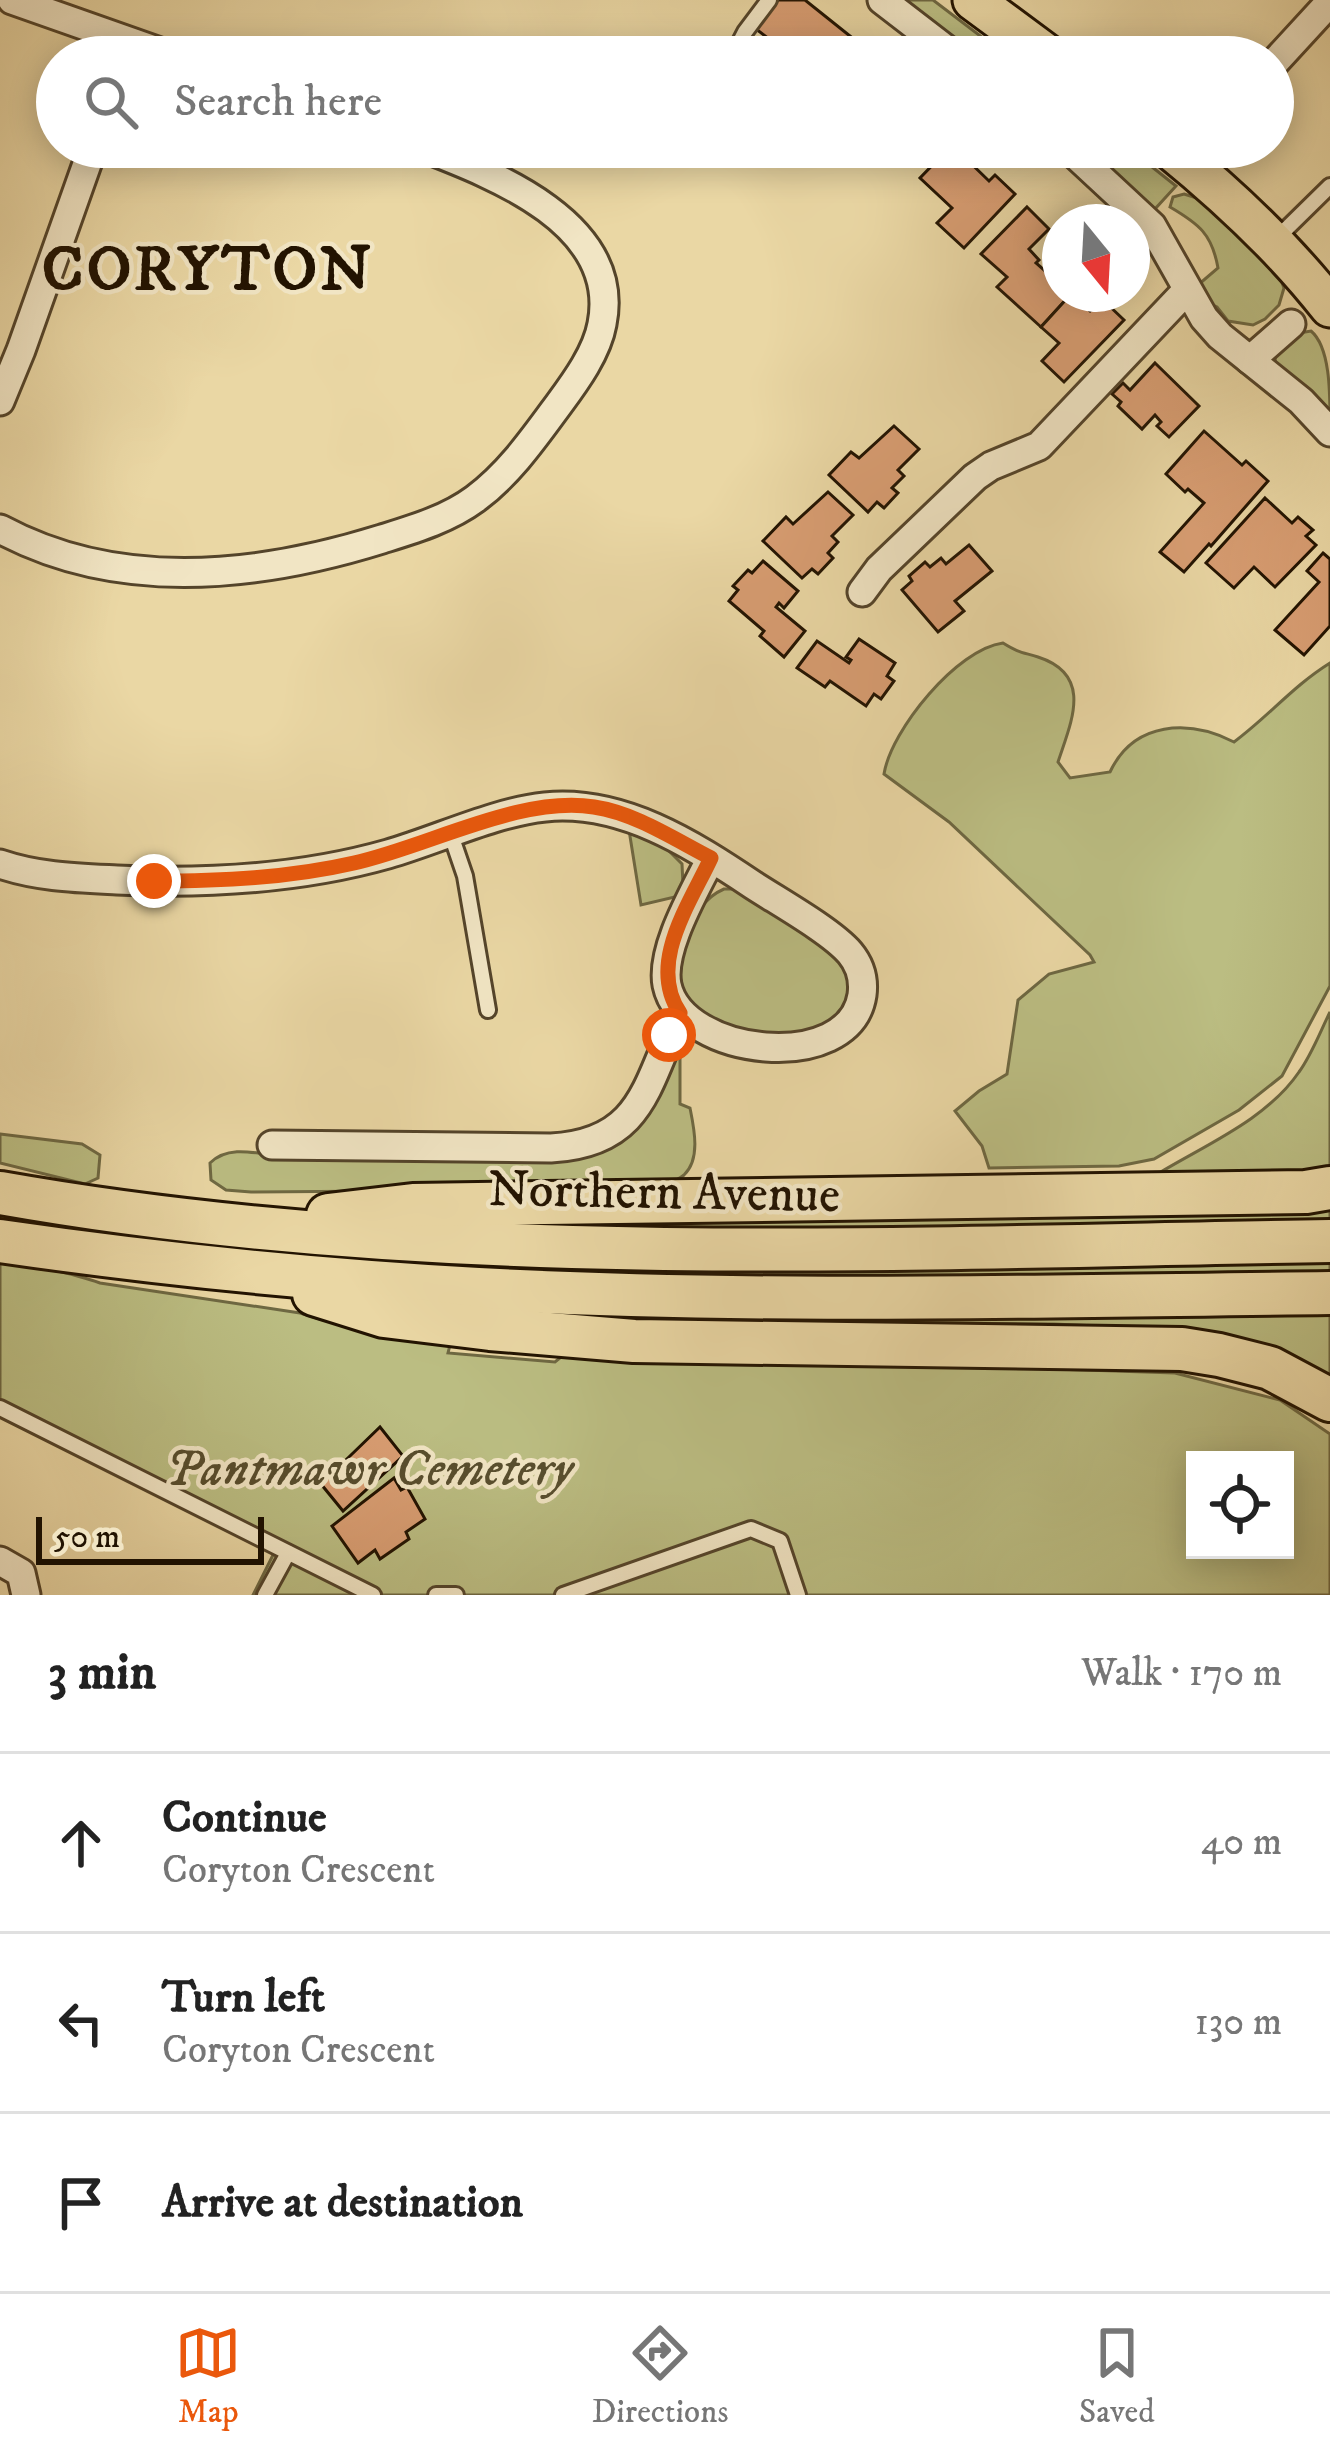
<!DOCTYPE html>
<html lang="en">
<head>
<meta charset="utf-8">
<style>
	body { margin:0; font-family:"IM FELL DW Pica",serif; background:#f2f2f2; color:#222 }
	.controls { position:absolute; right:36px; bottom:36px; display:grid; overflow:hidden; border-radius:0px; box-shadow:0 6px 30px #0003 }
	.controls button { width:108px; height:108px; display:grid; place-items:center; padding:0; border:0; border-bottom:3px solid #e0e0e0; background:#fff; color:#222; font:60px sans-serif }
	.compass { position:absolute; left:1042px; top:204px; width:108px; height:108px; border-radius:50%; background:#fff; box-shadow:0 6px 30px #0003; rotate:162deg }
	.scale { position:absolute; left:36px; bottom:30px; width:228px; box-sizing:border-box; padding-left:12px; border:6px solid #221301; border-top:0; font-size:33px; line-height:42px; white-space:nowrap; color:#221301; -webkit-text-stroke:9px #f1e5c4; paint-order:stroke }
	.stop { position:absolute; width:36px; height:36px; margin:-27px; border:9px solid #ea580c; border-radius:50%; background:#fff }
	.stop.end { background:#ea580c; border-color:#fff; box-shadow:0 3px 12px #0008 }
	.list { margin:0; padding:0; list-style:none }
	h2 { display:flex; justify-content:space-between; align-items:center; height:156px; margin:0; padding:0 48px; font-size:51px }
	h2 small { font-size:39px; font-weight:400; color:#767676 }
	.list li { display:grid; grid-template-columns:78px 1fr auto; gap:36px; align-items:center; box-sizing:border-box; height:180px; padding:0 48px; border-top:3px solid #e0e0e0 }
	.list b { display:block; font-size:45px; white-space:nowrap }
	.list p { margin:0; font-size:39px; white-space:nowrap; color:#767676 }
	.list em { font-size:39px; font-style:normal; color:#767676 }
	.icon { flex:none; width:66px; height:66px; fill:none; stroke:currentColor; stroke-width:2; stroke-linecap:round; stroke-linejoin:round }
	.map { position:relative; flex:none; width:1330px; height:1595px; overflow:hidden }
	.search { position:absolute; background:#fff; box-shadow:0 6px 30px #0003; left:36px; right:36px; top:36px; height:132px; display:flex; align-items:center; gap:30px; box-sizing:border-box; padding:0 42px; border-radius:66px; color:#767676; font-size:45px }
	.sheet { height:696px; background:#fff }
	nav { display:flex; justify-content:space-around; align-items:center; box-sizing:border-box; height:168px; border-top:3px solid #e0e0e0; background:#fff; font-size:33px; color:#767676 }
	nav a { display:grid; justify-items:center; gap:6px }
	nav .on { color:#ea580c }
	.map>svg:first-child { display:block }
	.green { fill:#bbbd82; stroke:#6e6842; stroke-width:3; fill-rule:evenodd }
	.building { fill:#d89d72; stroke:#221301; stroke-width:3 }
	.lines { fill:none; stroke-linecap:round; stroke-linejoin:round }
	.service-casing { stroke:#54442a; stroke-width:20 }
	.minor-casing { stroke:#54442a; stroke-width:33 }
	.primary-casing { stroke:#221301; stroke-width:45 }
	.trunk-casing { stroke:#221301; stroke-width:48 }
	.service { stroke:#f1e5c4; stroke-width:14 }
	.minor { stroke:#f1e5c4; stroke-width:27 }
	.primary { stroke:#ead7a4; stroke-width:39 }
	.trunk { stroke:#ead7a4; stroke-width:42 }
	.route { stroke:#ea580c; stroke-width:15 }
	.labels { text-anchor:middle; dominant-baseline:central; stroke-width:9; stroke-linejoin:round; paint-order:stroke }
	.street-label { font-size:51px; fill:#221301; stroke:#f1e5c4 }
	.park-label { font-size:51px; font-style:italic; fill:#584e2e; stroke:#f1e5c4 }
	.district-label { font-size:63px; font-weight:bold; letter-spacing:3px; fill:#221301; stroke:#f1e5c4 }
</style>
</head>
<body>
<div class="map">
<svg width="1330" height="1595" viewBox="0 0 1330 1595">
	<rect width="100%" height="100%" fill="#ead7a4"/>
	<filter id="stains"><feTurbulence type="fractalNoise" baseFrequency=".00167" numOctaves="4"/><feColorMatrix values="0 0 0 0 .2 0 0 0 0 .09 0 0 0 0 .02 0 0 0 .5 -.17"/></filter>
	<radialGradient id="worn" r=".72"><stop offset=".6" stop-color="#630" stop-opacity="0"/><stop offset="1" stop-color="#630" stop-opacity=".3"/></radialGradient>
	<g class="green">
		<polygon points="902,0 933,0 1008,57 975,57"/>
		<polygon points="1087,147 1127,147 1176,186 1154,210"/>
		<path d="M1184,194L1200,199L1275,264L1284,288L1279,305L1265,319L1253,325L1228,321L1217,307L1205,302L1198,285L1218,268C1212,234 1199,224 1170,207L1173,197Z"/>
		<path d="M1311,331C1330,347 1330,392 1330,421L1275,363L1276,346L1299,333Z"/>
		<path d="M1003,643C1019,653 1022,652 1038,657C1094,675 1071,722 1058,762L1070,778L1110,772C1134,721 1189,719 1234,742C1269,716 1293,686 1330,663V986L1282,1076L1239,1110L1154,1159L1119,1166L989,1168L982,1146L955,1111L979,1091L1007,1074L1018,1000L1049,974L1094,962L1090,955L949,822L884,774C891,730 957,649 1003,643Z"/>
		<polygon points="629,830 665,847 682,864 683,885 679,896 641,905"/>
		<path d="M724,889H736L746,893C771,910 828,942 844,964C851,973 853,988 848,999C845,1006 839,1017 833,1021C782,1055 651,1028 683,948C693,923 698,900 724,889Z"/>
		<path d="M1330,1012V1170L1159,1173C1207,1144 1267,1119 1299,1072C1312,1054 1320,1032 1330,1012Z"/>
		<path d="M674,1050L680,1053V1104L690,1108C694,1128 701,1159 684,1175C677,1181 665,1185 657,1189L251,1192L226,1190L211,1180L210,1163C228,1145 255,1153 277,1156L581,1150Z"/>
		<polygon points="0,1134 82,1144 100,1155 98,1178 85,1184 0,1163"/>
		<polygon points="0,1207 1330,1258 1330,1276 898,1280 431,1271 0,1225"/>
		<polygon points="1330,1209 1330,1225 659,1232 668,1218"/>
		<path d="M0,1256C33,1267 67,1271 100,1283L300,1313L323,1320H362L450,1345L448,1353L555,1362L566,1353L1175,1373L1280,1400L1330,1434V1595H253L274,1553L0,1417ZM1195,1460H1285V1550H1195Z"/>
		<polygon points="1330,1311 1330,1381 1160,1329 1054,1324 696,1322 699,1314"/>
	</g>
	<g class="building">
		<polygon points="778,0 805,0 860,44 856,47 869,57 793,57 756,29"/>
		<polygon points="950,147 954,147 989,181 995,175 1015,194 964,248 937,223 952,208 920,178"/>
		<polygon points="1027,207 1049,229 1029,249 1039,260 1036,263 1060,284 1060,294 1071,294 1041,327 997,287 1007,277 981,254"/>
		<polygon points="1071,294 1090,311 1102,299 1124,320 1064,382 1042,361 1059,343 1041,327"/>
		<polygon points="1155,363 1199,406 1169,437 1157,426 1161,422 1155,415 1142,429 1118,406 1121,402 1112,394 1123,383 1130,390"/>
		<polygon points="894,426 919,449 898,470 904,476 892,488 898,493 884,508 877,502 868,512 829,475 851,452 859,458"/>
		<polygon points="1204,431 1242,465 1246,461 1268,481 1211,546 1209,544 1184,572 1160,552 1204,503 1188,489 1185,492 1166,474"/>
		<polygon points="828,492 853,515 832,536 838,542 828,553 833,558 818,574 812,569 802,578 763,541 786,517 793,524"/>
		<polygon points="1265,498 1292,523 1298,517 1313,530 1306,536 1316,545 1275,587 1254,567 1234,588 1206,563"/>
		<polygon points="969,545 992,571 955,601 964,611 938,632 902,590 912,581 909,576 925,562 930,567 941,558 946,564"/>
		<polygon points="1323,553 1330,559 1330,626 1304,655 1275,630 1319,582 1307,571"/>
		<polygon points="763,561 798,591 784,608 779,603 776,607 805,631 784,657 760,636 764,631 729,601 738,590 733,586 748,570 752,573"/>
		<polygon points="859,639 895,663 887,676 894,681 881,699 874,694 866,706 830,681 825,687 797,668 817,641 849,663 851,660 846,657"/>
		<polygon points="380,1427 403,1456 343,1511 321,1484"/>
		<polygon points="394,1478 401,1490 407,1487 425,1519 406,1532 409,1539 380,1559 375,1550 358,1563 332,1526"/>
	</g>
	<g class="lines">
		<g class="service-casing">
			<g id="service">
				<polyline points="732,57 745,32 769,0"/>
				<polyline points="1277,238 1330,186"/>
				<polyline points="451,835 465,876 488,1010"/>
				<polyline points="0,1408 373,1595"/>
				<polyline points="265,1595 288,1553"/>
				<polyline points="436,1595 456,1595"/>
				<polyline points="563,1595 751,1529 780,1541 798,1595"/>
			</g>
		</g>
		<g class="minor-casing">
			<g id="minor">
				<polyline points="12,0 174,57"/>
				<polyline points="882,0 956,57"/>
				<polyline points="1273,64 1330,2"/>
				<polyline points="1067,147 1152,226 1204,318 1220,336 1301,401 1330,432"/>
				<polyline points="1250,360 1291,324"/>
				<polyline points="0,401 21,350 93,147"/>
				<path d="M0,529C119,593 257,578 382,539C414,529 448,519 475,499C509,474 534,438 559,404C576,381 597,352 602,324C622,224 495,175 422,147"/>
				<polyline points="862,592 879,569 975,477 991,466 1039,446 1187,290"/>
				<path d="M0,864C38,877 77,878 117,880C207,884 300,879 388,854C437,840 495,812 545,807C621,799 692,844 753,885C779,902 831,931 850,953C860,965 864,980 862,995C850,1075 682,1057 667,985C660,949 695,891 711,858"/>
				<path d="M272,1145L551,1148C644,1143 646,1083 680,1013"/>
				<polyline points="0,1561 21,1573 26,1595"/>
			</g>
		</g>
		<g class="primary-casing">
			<g id="primary">
				<polyline points="973,0 1050,57"/>
				<path d="M1168,147C1227,195 1283,247 1330,307"/>
			</g>
		</g>
		<g class="trunk-casing">
			<g id="trunk">
				<path d="M0,1193C439,1271 886,1248 1330,1241"/>
				<polyline points="328,1215 413,1205 1306,1192 1330,1188"/>
				<path d="M0,1241C158,1264 318,1280 478,1289C761,1304 1046,1296 1330,1293"/>
				<polyline points="314,1294 384,1316 490,1329 634,1341 1182,1349 1219,1355 1270,1368 1330,1400"/>
			</g>
		</g>
		<use href="#service" class="service"/>
		<use href="#minor" class="minor"/>
		<use href="#primary" class="primary"/>
		<use href="#trunk" class="trunk"/>
	</g>
	<g class="lines">
		<path class="route" d="M154,881C221,881 289,878 354,863C427,847 521,795 594,807C635,813 674,839 711,858C689,905 647,964 680,1013L669,1035"/>
	</g>
	<g class="labels">
		<g class="street-label">
			<text transform="translate(664 1193) rotate(1)">Northern Avenue</text>
		</g>
		<g class="park-label">
			<text x="369" y="1470">Pantmawr Cemetery</text>
		</g>
		<g class="district-label">
			<text x="208" y="271">CORYTON</text>
		</g>
	</g>
	<rect width="100%" height="100%" filter="url(#stains)"/>
	<rect width="100%" height="100%" fill="url(#worn)"/>
</svg>
<div class="controls">
<button><svg class="icon" aria-label="locate" viewBox="0 0 24 24"><circle cx="12" cy="12" r="6"/><path d="M12 2v4M12 18v4M2 12h4M18 12h4"/></svg></button>
</div>
<svg class="compass" viewBox="-18 -18 36 36"><path d="M0-13l5 13h-10z" fill="#e53935"/><path d="M0 13l5-13h-10z" fill="#767676"/></svg>
<div class="scale">50 m</div>
<div class="stop" style="left:669px;top:1035px"></div>
<div class="stop end" style="left:154px;top:881px"></div>
<div class="search"><svg class="icon" aria-label="search" viewBox="0 0 24 24"><circle cx="10" cy="10" r="6"/><path d="M15 15l6 6"/></svg>Search here</div>
</div>
<section class="sheet">
<h2>3 min<small>Walk · 170 m</small></h2>
<ul class="list">
<li><svg class="icon" aria-label="ahead" viewBox="0 0 24 24"><path d="M12 20V5M6 11l6-6 6 6"/></svg><div><b>Continue</b><p>Coryton Crescent</p></div><em>40 m</em></li>
<li><svg class="icon" aria-label="left" viewBox="0 0 24 24"><path d="M17 20v-9H6M10 6l-5 5 5 5"/></svg><div><b>Turn left</b><p>Coryton Crescent</p></div><em>130 m</em></li>
<li><svg class="icon" aria-label="arrive" viewBox="0 0 24 24"><path d="M6 21V4h12l-3 4 3 4H6"/></svg><div><b>Arrive at destination</b></div></li>
</ul>
</section>
<nav>
<a class="on"><svg class="icon" aria-label="map" viewBox="0 0 24 24"><path d="M3 6l6-2 6 2 6-2v14l-6 2-6-2-6 2zM9 4v14M15 6v14"/></svg>Map</a>
<a><svg class="icon" aria-label="directions" viewBox="0 0 24 24"><path d="M12 3l9 9-9 9-9-9zM9 14v-3h6M13 9l2 2-2 2"/></svg>Directions</a>
<a><svg class="icon" aria-label="saved" viewBox="0 0 24 24"><path d="M7 4h10v16l-5-4-5 4z"/></svg>Saved</a>
</nav>
</body>
</html>
